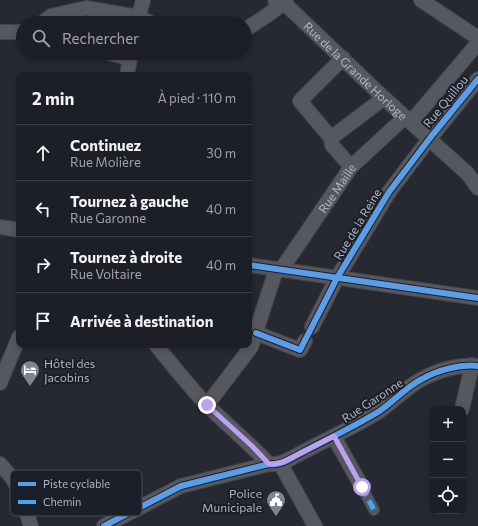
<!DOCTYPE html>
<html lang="fr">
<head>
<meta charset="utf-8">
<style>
	body { margin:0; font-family:Commissioner,sans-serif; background:#25272d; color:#f1f3f6 }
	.controls { position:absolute; right:12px; bottom:12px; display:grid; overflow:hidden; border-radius:8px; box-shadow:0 2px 6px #0003 }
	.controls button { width:36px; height:36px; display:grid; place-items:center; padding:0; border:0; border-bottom:1px solid #3a3d42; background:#1c1f25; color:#f1f3f6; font:20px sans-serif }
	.stop { position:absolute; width:12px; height:12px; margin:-9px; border:3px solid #bca0f2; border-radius:50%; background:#fff }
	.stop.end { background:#bca0f2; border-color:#fff; box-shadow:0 1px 4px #0008 }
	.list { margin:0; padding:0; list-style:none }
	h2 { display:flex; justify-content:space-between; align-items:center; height:52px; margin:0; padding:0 16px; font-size:17px }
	h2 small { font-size:13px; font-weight:400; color:#a0a2a7 }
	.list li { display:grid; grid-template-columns:26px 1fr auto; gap:12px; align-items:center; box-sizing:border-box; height:56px; padding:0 16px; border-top:1px solid #3a3d42 }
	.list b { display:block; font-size:15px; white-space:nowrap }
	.list p { margin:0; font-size:13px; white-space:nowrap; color:#a0a2a7 }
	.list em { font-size:13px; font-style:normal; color:#a0a2a7 }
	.icon { flex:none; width:22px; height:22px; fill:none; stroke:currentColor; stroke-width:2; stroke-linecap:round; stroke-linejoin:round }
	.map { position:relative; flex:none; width:478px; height:526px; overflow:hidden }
	.search { position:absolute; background:#1c1f25; box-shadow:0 2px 6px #0003; left:16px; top:16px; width:236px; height:44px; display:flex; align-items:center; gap:10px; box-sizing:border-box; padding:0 14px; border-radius:22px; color:#a0a2a7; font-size:15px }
	.panel { position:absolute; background:#1c1f25; box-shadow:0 2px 6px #0003; left:16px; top:72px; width:236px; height:276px; border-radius:8px }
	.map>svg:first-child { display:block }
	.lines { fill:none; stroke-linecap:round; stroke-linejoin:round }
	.pedestrian-casing { stroke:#42444a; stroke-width:12 }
	.minor-casing { stroke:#42444a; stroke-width:16 }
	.pedestrian { stroke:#56585f; stroke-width:10 }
	.minor { stroke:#56585f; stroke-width:14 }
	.quiet { stroke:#3fa9f5; stroke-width:5; stroke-dasharray:10 5; stroke-linecap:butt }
	.cycleway-casing { stroke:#1b1f2a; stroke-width:8 }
	.cycleway { stroke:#5a9eea; stroke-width:6 }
	.route { stroke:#bca0f2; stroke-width:5 }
	.labels { text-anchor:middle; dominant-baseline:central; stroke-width:4; stroke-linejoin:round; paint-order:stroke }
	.street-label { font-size:12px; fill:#b0b5c2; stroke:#1b1f2a }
	.poi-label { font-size:12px; fill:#b0b5c2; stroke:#1b1f2a; text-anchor:start }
	.key { fill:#1b1f2a; stroke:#484c58; stroke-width:1 }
	.key-label { font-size:11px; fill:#b0b5c2 }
</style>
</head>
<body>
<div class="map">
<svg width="478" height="526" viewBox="0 0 478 526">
	<rect width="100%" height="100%" fill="#262931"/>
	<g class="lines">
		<g class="pedestrian-casing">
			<polyline id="pedestrian" points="362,487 374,510"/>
		</g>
		<g class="minor-casing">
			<g id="minor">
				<path id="s1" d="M275,0L284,3L384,98L468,174L478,188"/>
				<polyline points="421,0 478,38"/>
				<polyline points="42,23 51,16 86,8 139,17 151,23"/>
				<polyline points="137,23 143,0"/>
				<polyline points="245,30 269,14 284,3 286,0"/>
				<polyline points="0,32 23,32"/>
				<polyline points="110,53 130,59"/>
				<polyline points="343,58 300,101 331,138 332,145 351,167"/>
				<polyline points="127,75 131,53"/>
				<polyline points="411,122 478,43"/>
				<polyline points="331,138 384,98"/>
				<polyline points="0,227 19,230"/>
				<polyline points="249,265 478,298"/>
				<path id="s2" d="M281,270L351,167L405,117"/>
				<polyline points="312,327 337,278 389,192 430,138 478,79"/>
				<polyline points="256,333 300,350 305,341"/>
				<path d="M156,345C172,365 188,385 206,404C226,424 249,443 269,464"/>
				<polyline points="0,383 19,337"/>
				<polyline points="207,405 251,347 276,270"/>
				<polyline points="462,409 472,365"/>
				<polyline points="334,437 362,487"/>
				<polyline points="280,463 315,526"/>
				<polyline points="0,464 13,479 18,489 31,526"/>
				<path d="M104,526L181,486L269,464C282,466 294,456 305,451C330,438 355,426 378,412C393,402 406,387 422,379C438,370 460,364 478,366"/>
			</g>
		</g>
		<use href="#pedestrian" class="pedestrian"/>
		<use href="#minor" class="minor"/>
		<polyline class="quiet" points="362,487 374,510"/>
		<g class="cycleway-casing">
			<g id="cycleway">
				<polyline points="249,265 478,298"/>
				<polyline points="256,333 300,350 337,278 389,192 430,138 478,79"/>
				<path d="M104,526L181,486L269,464C282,466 294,456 305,451C330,438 355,426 378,412C393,402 406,387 422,379C438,370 460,364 478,366"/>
			</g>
		</g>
		<use href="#cycleway" class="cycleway"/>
	</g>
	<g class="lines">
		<polyline class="route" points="207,405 252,446 269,464 274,464 283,462 334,436 362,487"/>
	</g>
	<defs>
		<g id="hotel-pin" transform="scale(1)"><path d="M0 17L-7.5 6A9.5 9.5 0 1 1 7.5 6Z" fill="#80848f" stroke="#1b1f2a"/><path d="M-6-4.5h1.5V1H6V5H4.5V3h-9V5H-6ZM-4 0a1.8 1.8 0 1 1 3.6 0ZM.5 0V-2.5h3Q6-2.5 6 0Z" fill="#fff"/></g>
		<g id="civic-pin" transform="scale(1)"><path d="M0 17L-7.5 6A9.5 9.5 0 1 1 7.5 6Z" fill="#80848f" stroke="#1b1f2a"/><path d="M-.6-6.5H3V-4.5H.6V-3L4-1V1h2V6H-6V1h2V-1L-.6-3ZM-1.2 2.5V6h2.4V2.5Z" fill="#fff"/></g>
	</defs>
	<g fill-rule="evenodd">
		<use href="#hotel-pin" x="30" y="370"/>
		<use href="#civic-pin" x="276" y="500"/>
	</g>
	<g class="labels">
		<g class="street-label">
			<text stroke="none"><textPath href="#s1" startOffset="108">Rue de la Grande Horloge</textPath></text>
			<text transform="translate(445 101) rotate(-51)">Rue Quillou</text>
			<text stroke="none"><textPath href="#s2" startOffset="99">Rue Maille</textPath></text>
			<text transform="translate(357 224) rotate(-59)">Rue de la Reine</text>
			<text transform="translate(372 400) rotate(-33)">Rue Garonne</text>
		</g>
		<g class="poi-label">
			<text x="44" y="363">Hôtel des<tspan x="44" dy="14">Jacobins</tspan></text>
			<text x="262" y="493" text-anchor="end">Police<tspan x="262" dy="14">Municipale</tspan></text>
		</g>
	</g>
	<rect x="10" y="470" width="132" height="46" rx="6" class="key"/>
	<rect x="18" y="482" width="18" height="4" fill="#5a9eea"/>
	<rect x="18" y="500" width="18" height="4" fill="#3fa9f5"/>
	<g class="key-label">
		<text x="43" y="488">Piste cyclable</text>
		<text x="43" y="506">Chemin</text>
	</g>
</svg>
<div class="controls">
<button>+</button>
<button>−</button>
<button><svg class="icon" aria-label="locate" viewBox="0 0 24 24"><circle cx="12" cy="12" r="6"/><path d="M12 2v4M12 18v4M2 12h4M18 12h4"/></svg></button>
</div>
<div class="stop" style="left:362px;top:487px"></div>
<div class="stop end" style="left:207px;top:405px"></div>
<div class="search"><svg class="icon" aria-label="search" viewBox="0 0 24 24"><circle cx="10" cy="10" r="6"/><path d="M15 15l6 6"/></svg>Rechercher</div>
<section class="panel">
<h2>2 min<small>À pied · 110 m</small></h2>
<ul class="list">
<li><svg class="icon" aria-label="ahead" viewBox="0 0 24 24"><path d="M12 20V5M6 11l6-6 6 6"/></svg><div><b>Continuez</b><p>Rue Molière</p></div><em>30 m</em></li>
<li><svg class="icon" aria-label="left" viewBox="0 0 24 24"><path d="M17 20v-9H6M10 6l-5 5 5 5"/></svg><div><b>Tournez à gauche</b><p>Rue Garonne</p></div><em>40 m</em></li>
<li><svg class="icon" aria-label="right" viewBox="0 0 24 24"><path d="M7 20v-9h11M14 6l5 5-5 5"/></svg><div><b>Tournez à droite</b><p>Rue Voltaire</p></div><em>40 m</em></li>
<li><svg class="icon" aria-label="arrive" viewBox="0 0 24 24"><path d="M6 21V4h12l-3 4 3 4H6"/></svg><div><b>Arrivée à destination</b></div></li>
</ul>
</section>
</div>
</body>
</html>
